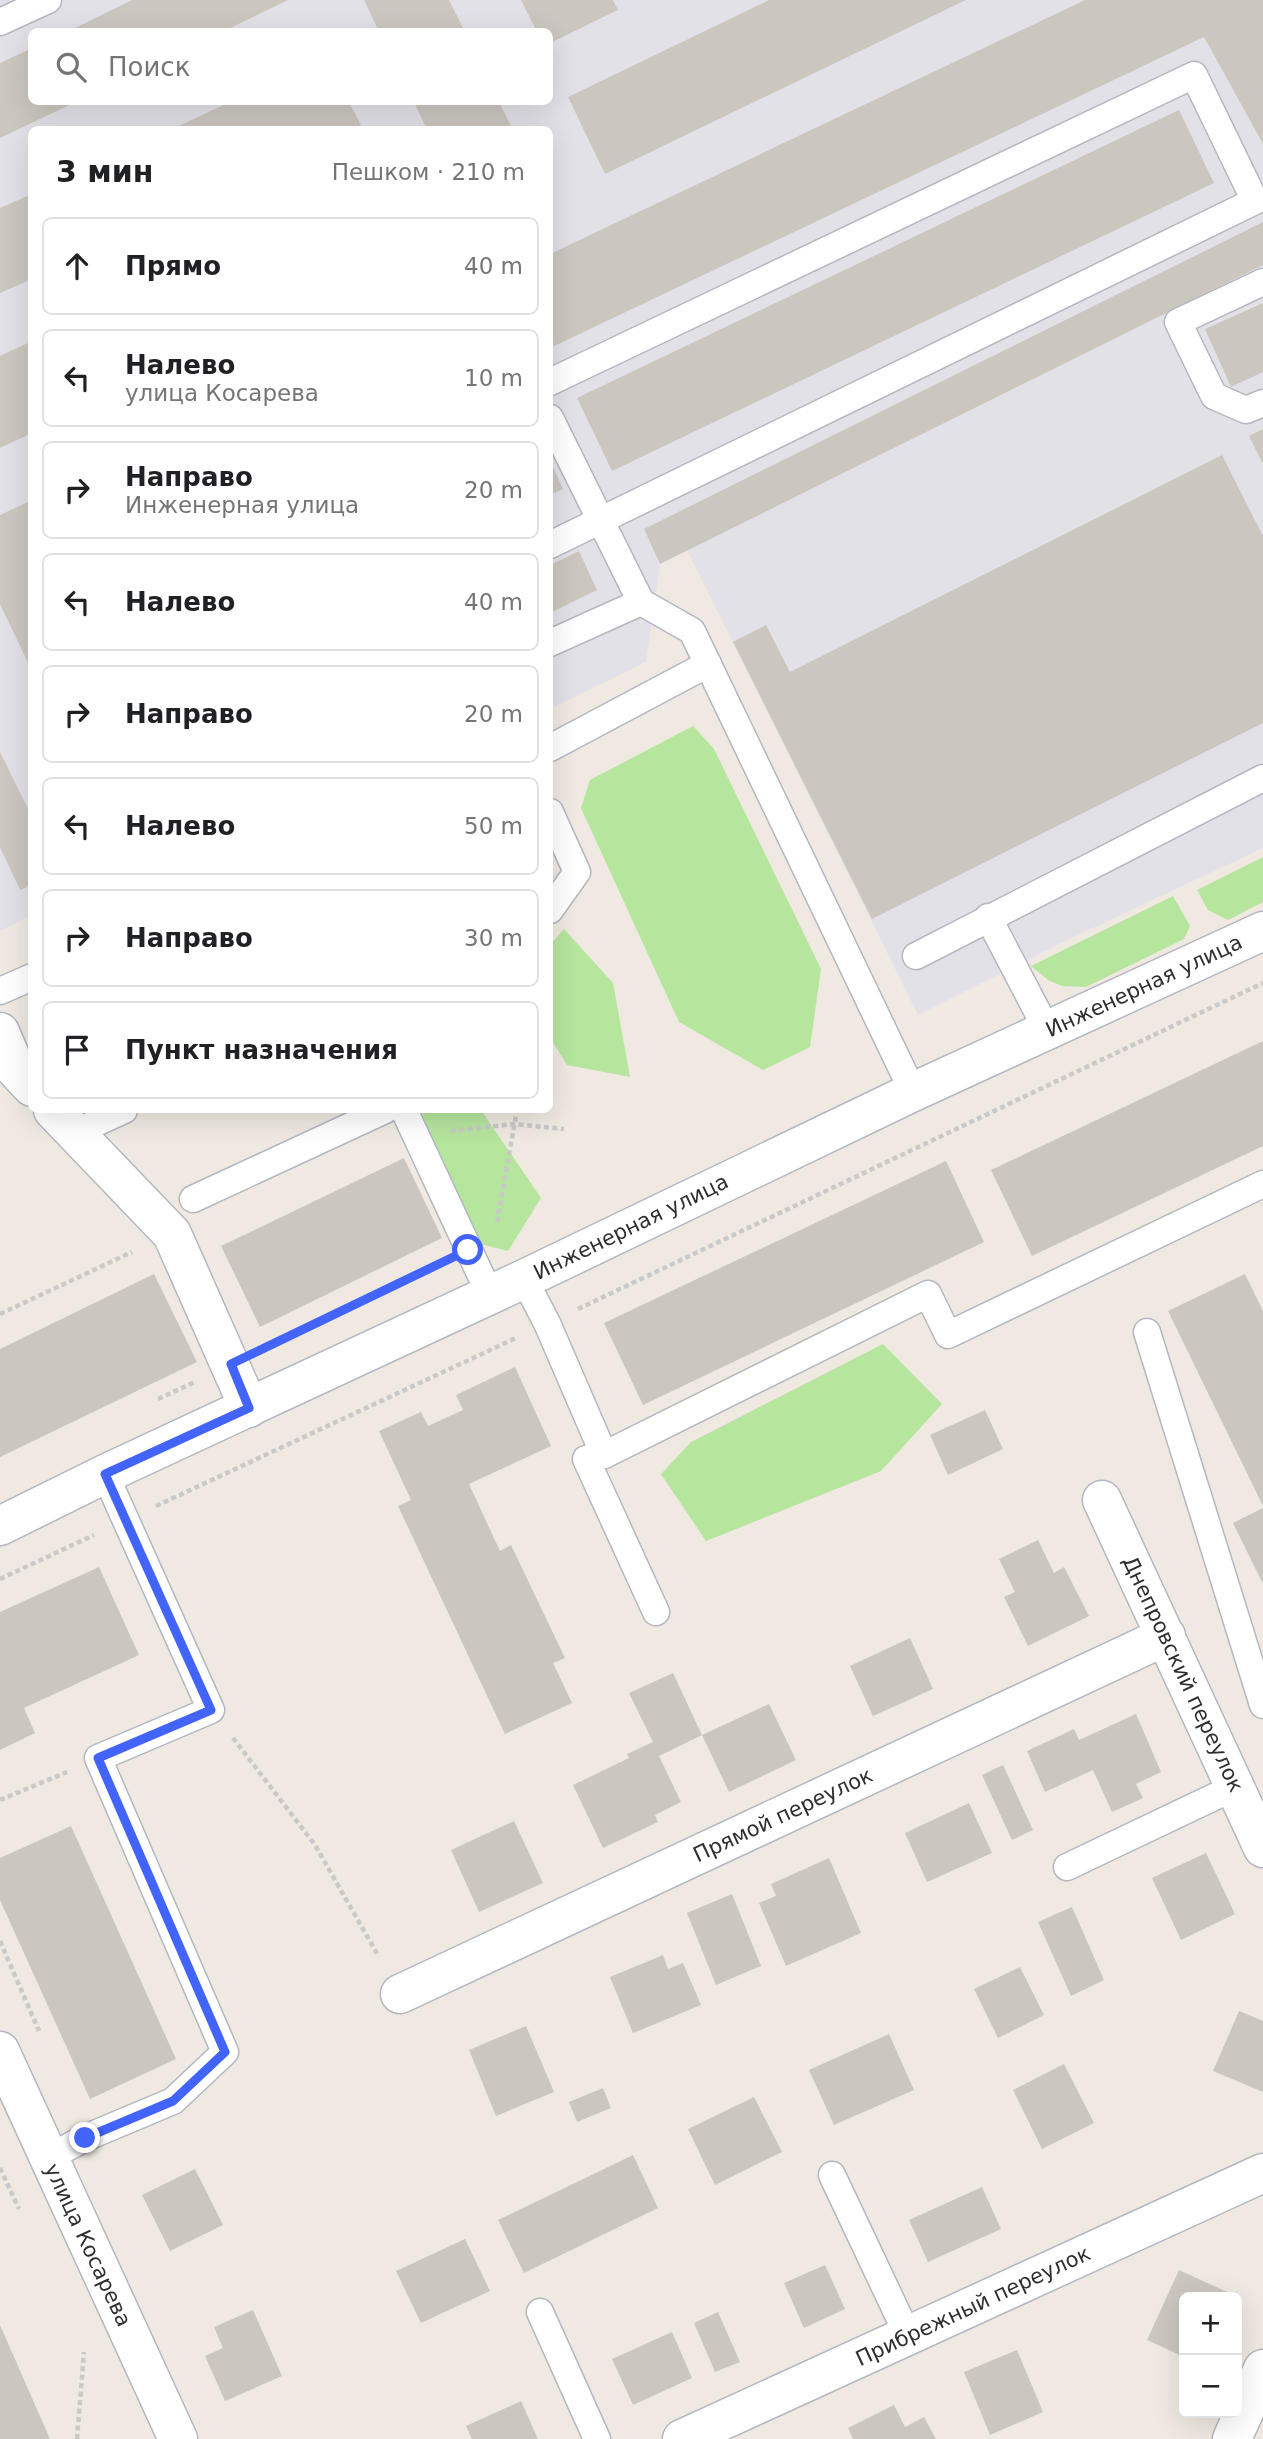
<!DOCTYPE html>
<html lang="ru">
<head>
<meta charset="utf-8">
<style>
	body { margin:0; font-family:"DejaVu Sans",sans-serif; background:#f6f6f6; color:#202124 }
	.controls { position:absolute; right:21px; bottom:21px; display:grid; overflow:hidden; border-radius:10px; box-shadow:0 7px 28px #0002 }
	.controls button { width:63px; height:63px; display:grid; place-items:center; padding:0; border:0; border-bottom:2px solid #e0e0e0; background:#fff; color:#202124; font:35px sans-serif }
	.stop { position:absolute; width:21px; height:21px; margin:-16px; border:5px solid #4264fb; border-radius:50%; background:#fff }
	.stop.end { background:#4264fb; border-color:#fff; box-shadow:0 2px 7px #0008 }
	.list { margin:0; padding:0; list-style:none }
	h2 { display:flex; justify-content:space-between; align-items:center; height:91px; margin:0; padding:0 28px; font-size:30px }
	h2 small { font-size:23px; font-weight:400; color:#757577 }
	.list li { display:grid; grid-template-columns:46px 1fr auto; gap:21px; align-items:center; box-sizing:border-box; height:98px; margin:0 14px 14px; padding:0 14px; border:2px solid #e0e0e0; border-radius:10px }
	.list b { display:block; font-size:26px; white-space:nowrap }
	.list p { margin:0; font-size:23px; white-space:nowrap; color:#757577 }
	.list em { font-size:23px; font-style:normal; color:#757577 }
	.icon { flex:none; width:38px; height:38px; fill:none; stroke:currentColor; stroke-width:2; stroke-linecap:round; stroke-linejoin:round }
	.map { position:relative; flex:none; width:1263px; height:2439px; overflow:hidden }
	.search { position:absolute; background:#fff; box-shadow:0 7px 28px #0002; left:28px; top:28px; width:525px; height:77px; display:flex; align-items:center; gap:18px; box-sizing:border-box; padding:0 24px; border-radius:10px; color:#757577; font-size:26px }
	.panel { position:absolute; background:#fff; box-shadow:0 7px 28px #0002; left:28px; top:126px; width:525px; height:987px; border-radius:10px }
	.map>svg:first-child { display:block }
	.industrial { fill:#e3e1e8; fill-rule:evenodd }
	.green { fill:#b6e59e }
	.building { fill:#cbc7bf }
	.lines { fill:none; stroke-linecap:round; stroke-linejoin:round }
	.service-casing { stroke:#b4b7c1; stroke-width:29 }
	.minor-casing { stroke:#b4b7c1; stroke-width:41 }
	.tertiary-casing { stroke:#b4b7c1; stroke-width:41 }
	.path { stroke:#c9c9c9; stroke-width:4.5; stroke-dasharray:5 3.5; stroke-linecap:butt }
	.service { stroke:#fff; stroke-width:26 }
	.minor { stroke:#fff; stroke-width:38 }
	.tertiary { stroke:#fff; stroke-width:38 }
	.route { stroke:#4264fb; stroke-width:9 }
	.labels { text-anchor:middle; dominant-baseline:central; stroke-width:5; stroke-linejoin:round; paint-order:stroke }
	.street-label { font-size:21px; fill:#2e2e2e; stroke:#fff }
</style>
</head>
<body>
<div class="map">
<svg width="1263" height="2439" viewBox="0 0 1263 2439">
	<rect width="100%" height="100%" fill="#efe9e1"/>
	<path class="industrial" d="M0,0H1263V848L1059,944L918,1015L687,550L660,564L646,662L550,709V130H32V915L0,931ZM32,32H550V102H32Z"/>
	<g class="green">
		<polygon points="693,726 714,749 821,969 810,1047 763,1070 679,1022 581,808 590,780"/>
		<polygon points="1263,857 1263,902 1228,920 1208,910 1197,890"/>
		<polygon points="1173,896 1190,926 1184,939 1086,987 1062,986 1048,980 1031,966"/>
		<polygon points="564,929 613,983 630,1077 567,1065 550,1037 550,945"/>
		<polygon points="421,1110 481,1110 541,1198 508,1251 457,1238"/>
		<polygon points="883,1344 942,1404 881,1471 706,1541 661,1474 691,1442"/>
	</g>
	<g class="building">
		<polygon points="132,0 288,0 222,32 67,32"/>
		<polygon points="364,0 449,0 465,32 379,32"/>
		<polygon points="521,0 613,0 618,10 550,43 550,32 537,32"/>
		<polygon points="769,0 966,0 605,174 568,97"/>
		<polygon points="1085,0 1263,0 1263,144 1204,37 550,348 550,254"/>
		<polygon points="32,48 32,102 76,102 0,138 0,63"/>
		<polygon points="230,102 349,102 361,125 352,130 170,130"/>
		<polygon points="414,102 499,102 513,130 427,130"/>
		<polygon points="1179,110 1214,183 612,471 577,398"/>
		<polygon points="32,194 32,279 0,293 0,208"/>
		<polygon points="1263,222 1263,265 660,564 644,529"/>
		<polygon points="1263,303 1263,372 1231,387 1205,329"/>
		<polygon points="32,341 32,433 0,448 0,356"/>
		<polygon points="1263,429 1263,464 1249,436"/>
		<polygon points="1222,455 1263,536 1263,723 872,919 733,642 766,625 790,672"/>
		<polygon points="550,460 563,489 550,495"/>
		<polygon points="32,500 32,671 0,604 0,515"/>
		<polygon points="579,551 597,590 550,613 550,565"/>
		<polygon points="0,752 32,817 32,885 20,890 0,847"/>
		<polygon points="1263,1041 1263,1146 1032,1256 991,1170"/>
		<polygon points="404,1158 442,1238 260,1327 221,1246"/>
		<polygon points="946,1161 984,1242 643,1405 604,1323"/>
		<polygon points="154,1274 197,1362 0,1457 0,1349"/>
		<polygon points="1245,1274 1263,1311 1263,1506 1168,1311"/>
		<polygon points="515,1367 551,1446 469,1484 500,1551 511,1545 565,1658 553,1663 572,1703 505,1734 398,1506 411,1500 379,1431 421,1412 428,1426 463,1410 456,1395"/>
		<polygon points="985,1410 1003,1449 948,1475 930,1435"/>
		<polygon points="1263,1508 1263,1584 1233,1523"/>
		<polygon points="1038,1540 1054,1573 1064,1567 1089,1616 1028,1646 1004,1597 1015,1592 999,1559"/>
		<polygon points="99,1567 139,1655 24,1708 35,1733 0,1750 0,1612"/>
		<polygon points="910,1638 933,1689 873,1716 850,1666"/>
		<polygon points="673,1673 702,1735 659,1756 681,1802 655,1815 658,1822 603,1848 573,1785 629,1758 627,1754 653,1742 629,1693"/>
		<polygon points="769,1704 796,1760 729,1792 702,1735"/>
		<polygon points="1136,1714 1161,1772 1136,1784 1143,1798 1112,1812 1093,1770 1045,1792 1027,1751 1074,1729 1079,1740"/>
		<polygon points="1003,1765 1033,1830 1012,1840 982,1775"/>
		<polygon points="969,1803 992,1853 927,1882 905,1833"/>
		<polygon points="514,1821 543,1883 479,1912 451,1850"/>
		<polygon points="71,1826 176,2059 90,2099 0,1900 0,1858"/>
		<polygon points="1206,1853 1235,1914 1181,1940 1152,1878"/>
		<polygon points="829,1858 861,1933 786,1966 759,1903 776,1896 771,1884"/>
		<polygon points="732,1894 761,1966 716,1985 687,1913"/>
		<polygon points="1072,1907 1104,1980 1071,1996 1038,1922"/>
		<polygon points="663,1955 668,1969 683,1963 701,2005 633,2033 610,1977"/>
		<polygon points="1020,1967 1044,2015 998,2038 974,1989"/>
		<polygon points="1239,2011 1263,2021 1263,2092 1213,2071"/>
		<polygon points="526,2026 554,2092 496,2116 469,2050"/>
		<polygon points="889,2034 914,2090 834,2125 809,2070"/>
		<polygon points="1064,2064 1094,2123 1042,2149 1013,2090"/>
		<polygon points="603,2088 611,2108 577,2122 569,2102"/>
		<polygon points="754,2097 782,2152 715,2185 688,2129"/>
		<polygon points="633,2155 658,2208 524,2273 498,2220"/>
		<polygon points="195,2169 223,2225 170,2251 142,2195"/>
		<polygon points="982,2187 1001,2229 928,2262 909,2220"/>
		<polygon points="465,2239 490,2291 421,2323 396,2271"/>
		<polygon points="825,2265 845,2309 804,2328 784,2283"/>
		<polygon points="1179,2270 1238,2297 1184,2297 1184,2357 1147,2340"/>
		<polygon points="253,2310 282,2376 225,2401 205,2356 223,2348 214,2327"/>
		<polygon points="718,2312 740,2362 715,2372 694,2323"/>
		<polygon points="0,2325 50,2439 0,2439"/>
		<polygon points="672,2332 692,2378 633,2405 612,2359"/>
		<polygon points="1017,2350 1043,2412 990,2435 964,2372"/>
		<polygon points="521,2401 538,2439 472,2439 466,2426"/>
		<polygon points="894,2405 905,2427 924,2417 936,2439 853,2439 848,2428"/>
	</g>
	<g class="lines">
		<g class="service-casing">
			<g id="service">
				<polyline points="0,22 48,0"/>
				<polyline points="1263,282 1178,322 1214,396 1246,410 1263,403"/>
				<polyline points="550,382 1194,75 1255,201 550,545"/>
				<polyline points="550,418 641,602 692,631 913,1092"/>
				<polyline points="550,643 641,602"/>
				<polyline points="550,748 708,664"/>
				<polyline points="550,812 577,872 550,910"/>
				<polyline points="988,917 1047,1030"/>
				<polyline points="916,956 1263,778"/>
				<polyline points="0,991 32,977"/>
				<polyline points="404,1110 490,1295"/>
				<polyline points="74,1133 124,1110"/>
				<polyline points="193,1199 385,1110"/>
				<polyline points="524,1279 547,1323 604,1455 586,1459 656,1612"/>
				<polyline points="1147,1332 1263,1705"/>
				<polyline points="604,1455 928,1294 948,1335 1263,1184"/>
				<polyline points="1067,1867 1235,1787"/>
				<polyline points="48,2158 85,2138 173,2101 225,2052 98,1758 211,1710 105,1474"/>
				<polyline points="832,2175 908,2336"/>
				<polyline points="540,2312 597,2439"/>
			</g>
		</g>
		<g class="minor-casing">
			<g id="minor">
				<polyline points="0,1032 16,1070 32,1087"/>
				<polyline points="53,1110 172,1234 249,1408"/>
				<polyline points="1102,1500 1263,1848"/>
				<polyline points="0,1526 105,1474 524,1279 913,1092 1263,931"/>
				<polyline points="400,1994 1166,1636"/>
				<polyline points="682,2439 1263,2173"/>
				<polyline points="1232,2439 1263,2369"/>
			</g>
		</g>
		<g class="tertiary-casing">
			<polyline id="tertiary" points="0,2051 178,2439"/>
		</g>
		<g class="path">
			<polyline points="451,1131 514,1124 564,1129"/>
			<polyline points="497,1222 517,1110"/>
			<polyline points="578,1309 1263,983"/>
			<polyline points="0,1314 132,1252"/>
			<polyline points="265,1347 437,1265"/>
			<polyline points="158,1399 195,1382"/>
			<polyline points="156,1506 516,1338"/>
			<polyline points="0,1579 94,1535"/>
			<polyline points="233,1738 315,1845 379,1957"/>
			<polyline points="0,1800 67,1772"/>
			<polyline points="0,1941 39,2031"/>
			<polyline points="0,2168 19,2209"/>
			<polyline points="77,2439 84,2352"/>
		</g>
		<use href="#service" class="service"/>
		<use href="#minor" class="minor"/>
		<use href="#tertiary" class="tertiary"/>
	</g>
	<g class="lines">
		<polyline class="route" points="85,2138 173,2101 225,2052 98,1758 211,1710 105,1474 249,1408 231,1364 468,1250"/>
	</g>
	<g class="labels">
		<g class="street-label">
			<text transform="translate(1144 986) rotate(-25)">Инженерная улица</text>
			<text transform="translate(631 1227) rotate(-26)">Инженерная улица</text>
			<text transform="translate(1183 1674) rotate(65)">Днепровский переулок</text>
			<text transform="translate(783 1815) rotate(-25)">Прямой переулок</text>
			<text transform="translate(88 2245) rotate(65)">улица Косарева</text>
			<text transform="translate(973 2306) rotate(-25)">Прибрежный переулок</text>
		</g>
	</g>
</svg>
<div class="controls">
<button>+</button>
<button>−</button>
</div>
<div class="stop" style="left:468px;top:1250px"></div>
<div class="stop end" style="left:85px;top:2138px"></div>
<div class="search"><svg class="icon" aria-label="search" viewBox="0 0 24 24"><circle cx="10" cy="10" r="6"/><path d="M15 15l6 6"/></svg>Поиск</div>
<section class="panel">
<h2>3 мин<small>Пешком · 210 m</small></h2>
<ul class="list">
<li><svg class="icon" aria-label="ahead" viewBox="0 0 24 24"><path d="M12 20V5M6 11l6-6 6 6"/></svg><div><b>Прямо</b></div><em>40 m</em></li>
<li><svg class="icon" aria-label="left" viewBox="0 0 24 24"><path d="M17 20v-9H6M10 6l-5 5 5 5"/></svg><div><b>Налево</b><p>улица Косарева</p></div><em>10 m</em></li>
<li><svg class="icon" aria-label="right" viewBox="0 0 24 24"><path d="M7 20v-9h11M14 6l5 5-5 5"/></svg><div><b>Направо</b><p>Инженерная улица</p></div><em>20 m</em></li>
<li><svg class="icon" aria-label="left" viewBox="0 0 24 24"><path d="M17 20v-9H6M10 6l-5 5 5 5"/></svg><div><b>Налево</b></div><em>40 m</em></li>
<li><svg class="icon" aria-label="right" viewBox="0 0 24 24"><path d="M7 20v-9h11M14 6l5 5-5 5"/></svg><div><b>Направо</b></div><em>20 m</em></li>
<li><svg class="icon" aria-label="left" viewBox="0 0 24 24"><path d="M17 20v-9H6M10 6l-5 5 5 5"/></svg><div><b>Налево</b></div><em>50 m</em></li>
<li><svg class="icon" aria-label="right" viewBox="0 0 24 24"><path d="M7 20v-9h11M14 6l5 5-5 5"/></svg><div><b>Направо</b></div><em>30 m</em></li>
<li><svg class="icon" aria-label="arrive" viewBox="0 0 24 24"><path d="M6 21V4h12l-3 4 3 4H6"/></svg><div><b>Пункт назначения</b></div></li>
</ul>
</section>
</div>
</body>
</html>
